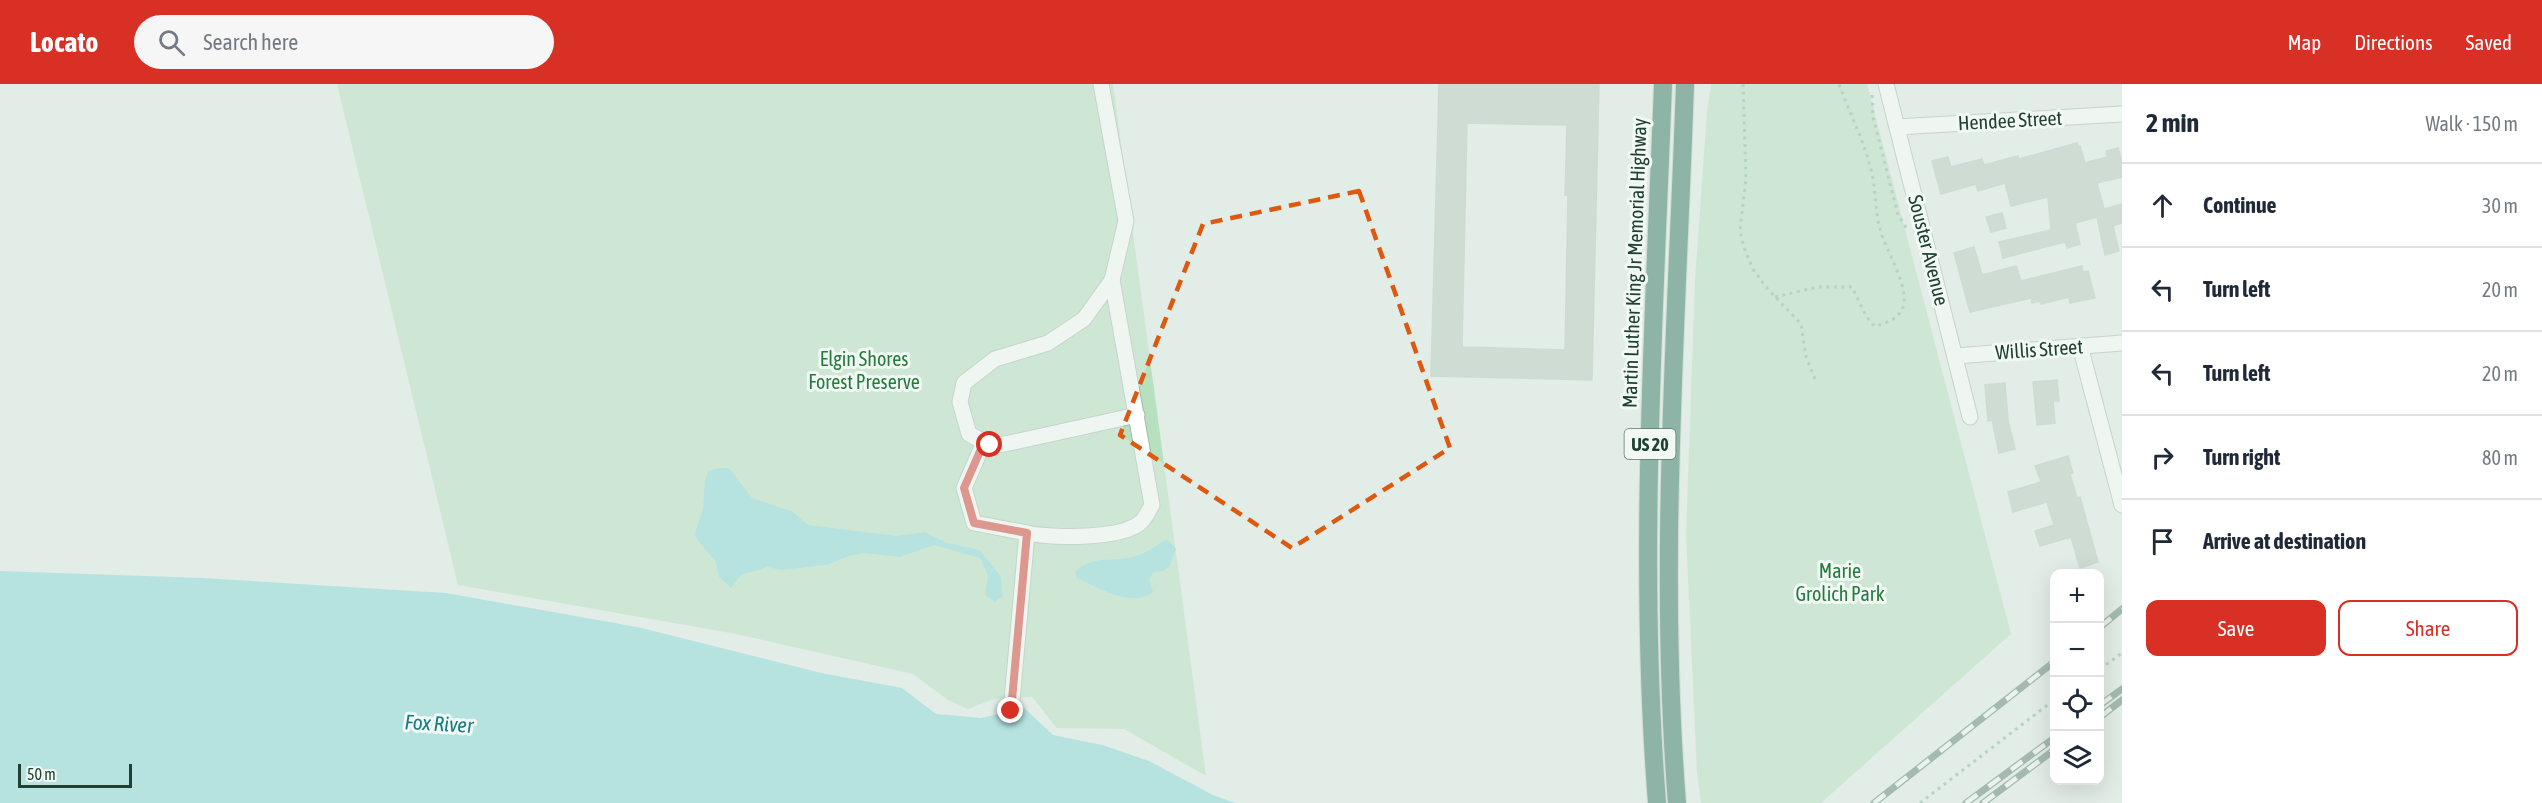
<!DOCTYPE html>
<html lang="en">
<head>
<meta charset="utf-8">
<style>
	body { margin:0; font-family:"Asap Condensed",sans-serif; background:#f6f6f7; color:#1f2937 }
	.controls { position:absolute; right:18px; bottom:18px; display:grid; overflow:hidden; border-radius:12px; box-shadow:0 6px 24px #0002 }
	.controls button { width:54px; height:54px; display:grid; place-items:center; padding:0; border:0; border-bottom:2px solid #e0e1e3; background:#fff; color:#1f2937; font:30px sans-serif }
	.scale { position:absolute; left:18px; bottom:15px; width:114px; box-sizing:border-box; padding-left:6px; border:3px solid #1f4033; border-top:0; font-size:16px; line-height:21px; white-space:nowrap; color:#1f4033; -webkit-text-stroke:4px #f2f9f5; paint-order:stroke }
	.stop { position:absolute; width:18px; height:18px; margin:-14px; border:4px solid #d93025; border-radius:50%; background:#fff }
	.stop.end { background:#d93025; border-color:#fff; box-shadow:0 2px 6px #0008 }
	.list { margin:0; padding:0; list-style:none }
	h2 { display:flex; justify-content:space-between; align-items:center; height:78px; margin:0; padding:0 24px; font-size:26px }
	h2 small { font-size:20px; font-weight:400; color:#747a83 }
	.list li { display:grid; grid-template-columns:39px 1fr auto; gap:18px; align-items:center; box-sizing:border-box; height:84px; padding:0 24px; border-top:2px solid #e0e1e3 }
	.list b { display:block; font-size:22px; white-space:nowrap }
	.list em { font-size:20px; font-style:normal; color:#747a83 }
	.actions { display:flex; gap:12px; padding:18px 24px }
	.actions a { flex:1; padding:14px 0; border:2px solid #d93025; border-radius:12px; text-align:center; font-size:21px; color:#d93025 }
	.actions .main { background:#d93025; color:#fff }
	.icon { flex:none; width:33px; height:33px; fill:none; stroke:currentColor; stroke-width:2; stroke-linecap:round; stroke-linejoin:round }
	.map { position:relative; flex:none; width:2122px; height:719px; overflow:hidden }
	header { display:flex; align-items:center; gap:36px; box-sizing:border-box; height:84px; padding:0 30px; background:#d93025; color:#fff }
	header strong { font-size:28px }
	nav { display:flex; gap:33px; margin-inline-start:auto; font-size:21px }
	.search { width:420px; height:54px; background:#f6f6f7; display:flex; align-items:center; gap:15px; box-sizing:border-box; padding:0 21px; border-radius:33px; color:#747a83; font-size:22px }
	main { display:flex }
	aside { flex:1; background:#fff }
	.map>svg:first-child { display:block }
	.green { fill:#b7e1be }
	.water { fill:#82d6d9 }
	.building { fill:#b6c8bf; stroke:#b3c8bc; stroke-width:1.5; fill-rule:evenodd }
	.lines { fill:none; stroke-linecap:round; stroke-linejoin:round }
	.minor-casing { stroke:#a3b6ad; stroke-width:17 }
	.highway-casing { stroke:#c0cac6; stroke-width:20 }
	.path { stroke:#7eb59d; stroke-width:3; stroke-dasharray:3 4.5; stroke-linecap:butt }
	.minor { stroke:#fff; stroke-width:15 }
	.highway { stroke:#277059; stroke-width:18 }
	.rail-casing { stroke:#597c6f; stroke-width:7 }
	.rail { stroke:#f2f9f5; stroke-width:4.5; stroke-dasharray:14; stroke-linecap:butt }
	.route { stroke:#d93025; stroke-width:8 }
	.marked { fill:none; stroke:#de580e; stroke-width:4.5; stroke-dasharray:12 8; stroke-linejoin:round }
	.labels { text-anchor:middle; dominant-baseline:central; stroke-width:6; stroke-linejoin:round; paint-order:stroke }
	.shield { fill:#f2f9f5; stroke:#5e786d; stroke-width:1.5 }
	.shield-label { font-size:18px; font-weight:bold; fill:#1f4033 }
	.street-label { font-size:20px; fill:#1f4033; stroke:#f2f9f5 }
	.park-label { font-size:20px; fill:#247c3c; stroke:#f2f9f5 }
	.water-label { font-size:21px; font-style:italic; fill:#127e83; stroke:#f2f9f5 }
</style>
</head>
<body>
<header>
<strong>Locato</strong>
<div class="search"><svg class="icon" aria-label="search" viewBox="0 0 24 24"><circle cx="10" cy="10" r="6"/><path d="M15 15l6 6"/></svg>Search here</div>
<nav><a>Map</a><a>Directions</a><a>Saved</a></nav>
</header>
<main>
<div class="map">
<svg width="2122" height="719" viewBox="0 0 2122 719">
	<rect width="100%" height="100%" fill="#e1ede6"/>
	<g class="green">
		<polygon points="337,0 1113,0 1206,692 1124,645 1057,644 1032,613 994,615 968,625 948,616 913,590 736,550 458,501"/>
		<polygon points="1711,0 1867,0 2011,550 1821,719 1701,719 1697,689 1686,450 1695,196 1707,28"/>
	</g>
	<g class="water">
		<polygon points="719,384 729,384 752,414 793,428 808,441 897,452 925,448 947,459 980,466 1001,493 1003,512 995,518 985,511 988,492 980,474 934,461 900,473 864,469 849,472 827,481 781,486 768,483 741,491 731,504 719,493 716,478 696,454 695,449 703,424 705,396 708,387"/>
		<path d="M1167,455L1176,465L1170,481L1163,487L1154,488L1149,495L1153,508C1131,525 1098,503 1076,494L1075,488C1091,471 1112,478 1133,473C1147,469 1155,462 1167,455Z"/>
		<polygon points="0,487 202,494 446,509 637,543 821,589 902,604 936,630 981,634 1024,624 1053,651 1102,661 1149,677 1213,711 1235,719 0,719"/>
	</g>
	<g class="building">
		<path d="M1439,0H1599L1592,296L1431,292ZM1467,39L1567,41L1565,111H1568L1565,266L1462,263Z"/>
		<polygon points="2077,59 2078,63 2080,62 2085,79 2107,73 2106,67 2118,64 2122,77 2122,93 2097,99 2104,125 2122,120 2122,139 2113,142 2119,167 2105,171 2097,133 2075,139 2080,160 2067,164 2065,158 2003,174 1999,158 2051,146 2048,113 2011,122 2005,99 1978,107 1976,100 1941,110 1932,77 1948,73 1951,83 1982,75 1984,81 2018,72 2019,75"/>
		<polygon points="2002,129 2006,144 1991,148 1986,133"/>
		<polygon points="1974,163 1982,191 2016,182 2021,197 2082,182 2083,188 2088,187 2095,214 2070,219 2069,213 2041,220 2040,217 2032,219 2031,214 1970,228 1954,169"/>
		<polygon points="2057,296 2059,317 2053,317 2055,339 2037,341 2033,298"/>
		<polygon points="2005,299 2008,336 2015,365 1999,369 1992,336 1988,337 1985,301"/>
		<polygon points="2068,372 2073,389 2070,390 2077,414 2080,413 2098,478 2080,484 2071,453 2040,462 2035,447 2054,441 2047,418 2013,428 2008,408 2041,398 2035,382"/>
	</g>
	<g class="lines">
		<g class="minor-casing">
			<g id="minor">
				<polyline points="1101,0 1126,137 1112,196 1084,235 1048,259 995,275 964,299 960,318 969,350 990,361 1005,360 1137,331"/>
				<polyline points="1886,0 1970,333"/>
				<polyline points="1897,43 2122,30"/>
				<polyline points="2080,262 2122,421"/>
				<polyline points="1956,272 2122,259"/>
				<polyline points="984,358 964,404 974,439 1027,449"/>
				<path d="M1011,627L1027,449C1051,454 1124,456 1142,437C1146,433 1149,426 1152,421L1112,196"/>
			</g>
		</g>
		<g class="highway-casing">
			<g id="highway">
				<path d="M1657,719C1638,480 1654,240 1663,0"/>
				<path d="M1677,719C1658,480 1677,239 1685,0"/>
			</g>
		</g>
		<g class="path">
			<polyline points="1743,0 1746,94 1740,147 1745,167 1753,185 1766,203 1801,240 1806,273 1816,297"/>
			<polyline points="1872,11 1873,33 1898,131 1907,145"/>
			<path d="M1775,213L1818,203H1852L1866,232L1874,242C1885,240 1899,235 1903,223C1910,203 1885,165 1880,145C1875,127 1876,108 1872,90C1865,59 1850,30 1839,0"/>
			<polyline points="2100,585 2122,569"/>
			<polyline points="1920,719 2054,616"/>
		</g>
		<use href="#minor" class="minor"/>
		<use href="#highway" class="highway"/>
		<g class="rail-casing">
			<g id="rail">
				<polyline points="2100,543 2122,525"/>
				<polyline points="2100,621 2122,605"/>
				<polyline points="2100,633 2122,616"/>
				<polyline points="1874,719 2054,578"/>
				<polyline points="1966,719 2054,654"/>
				<polyline points="1983,719 2054,666"/>
			</g>
		</g>
		<use href="#rail" class="rail"/>
	</g>
	<g class="lines">
		<polyline class="route" points="990,361 984,358 964,404 974,439 1027,449 1011,627"/>
	</g>
	<path d="M0 0H2122V719H0ZM1359,107L1450,364L1292,464L1120,351L1203,140Z" fill="#e1ede6" fill-opacity=".55" fill-rule="evenodd"/>
	<path class="marked" d="M1359,107L1450,364L1292,464L1120,351L1203,140Z"/>
	<g class="labels">
		<rect class="shield" x="1624.5" y="345" width="51" height="30" rx="4.5"/>
		<g class="shield-label">
			<text x="1650" y="360">US 20</text>
		</g>
		<g class="street-label">
			<text transform="translate(2010 36) rotate(-3)">Hendee Street</text>
			<text transform="translate(1929 166) rotate(76)">Souster Avenue</text>
			<text transform="translate(1634 179) rotate(-88)">Martin Luther King Jr Memorial Highway</text>
			<text transform="translate(2039 265) rotate(-4)">Willis Street</text>
		</g>
		<g class="park-label">
			<text x="864" y="274">Elgin Shores<tspan x="864" dy="23">Forest Preserve</tspan></text>
			<text x="1840" y="486">Marie<tspan x="1840" dy="23">Grolich Park</tspan></text>
		</g>
		<g class="water-label">
			<text transform="translate(439 639) rotate(3)">Fox River</text>
		</g>
	</g>
</svg>
<div class="controls">
<button>+</button>
<button>−</button>
<button><svg class="icon" aria-label="locate" viewBox="0 0 24 24"><circle cx="12" cy="12" r="6"/><path d="M12 2v4M12 18v4M2 12h4M18 12h4"/></svg></button>
<button><svg class="icon" aria-label="layers" viewBox="0 0 24 24"><path d="M12 4l9 5-9 5-9-5zM3 14l9 5 9-5"/></svg></button>
</div>
<div class="scale">50 m</div>
<div class="stop" style="left:990px;top:361px"></div>
<div class="stop end" style="left:1011px;top:627px"></div>
</div>
<aside>
<h2>2 min<small>Walk · 150 m</small></h2>
<ul class="list">
<li><svg class="icon" aria-label="ahead" viewBox="0 0 24 24"><path d="M12 20V5M6 11l6-6 6 6"/></svg><div><b>Continue</b></div><em>30 m</em></li>
<li><svg class="icon" aria-label="left" viewBox="0 0 24 24"><path d="M17 20v-9H6M10 6l-5 5 5 5"/></svg><div><b>Turn left</b></div><em>20 m</em></li>
<li><svg class="icon" aria-label="left" viewBox="0 0 24 24"><path d="M17 20v-9H6M10 6l-5 5 5 5"/></svg><div><b>Turn left</b></div><em>20 m</em></li>
<li><svg class="icon" aria-label="right" viewBox="0 0 24 24"><path d="M7 20v-9h11M14 6l5 5-5 5"/></svg><div><b>Turn right</b></div><em>80 m</em></li>
<li><svg class="icon" aria-label="arrive" viewBox="0 0 24 24"><path d="M6 21V4h12l-3 4 3 4H6"/></svg><div><b>Arrive at destination</b></div></li>
</ul>
<div class="actions"><a class="main">Save</a><a>Share</a></div>
</aside>
</main>
</body>
</html>
